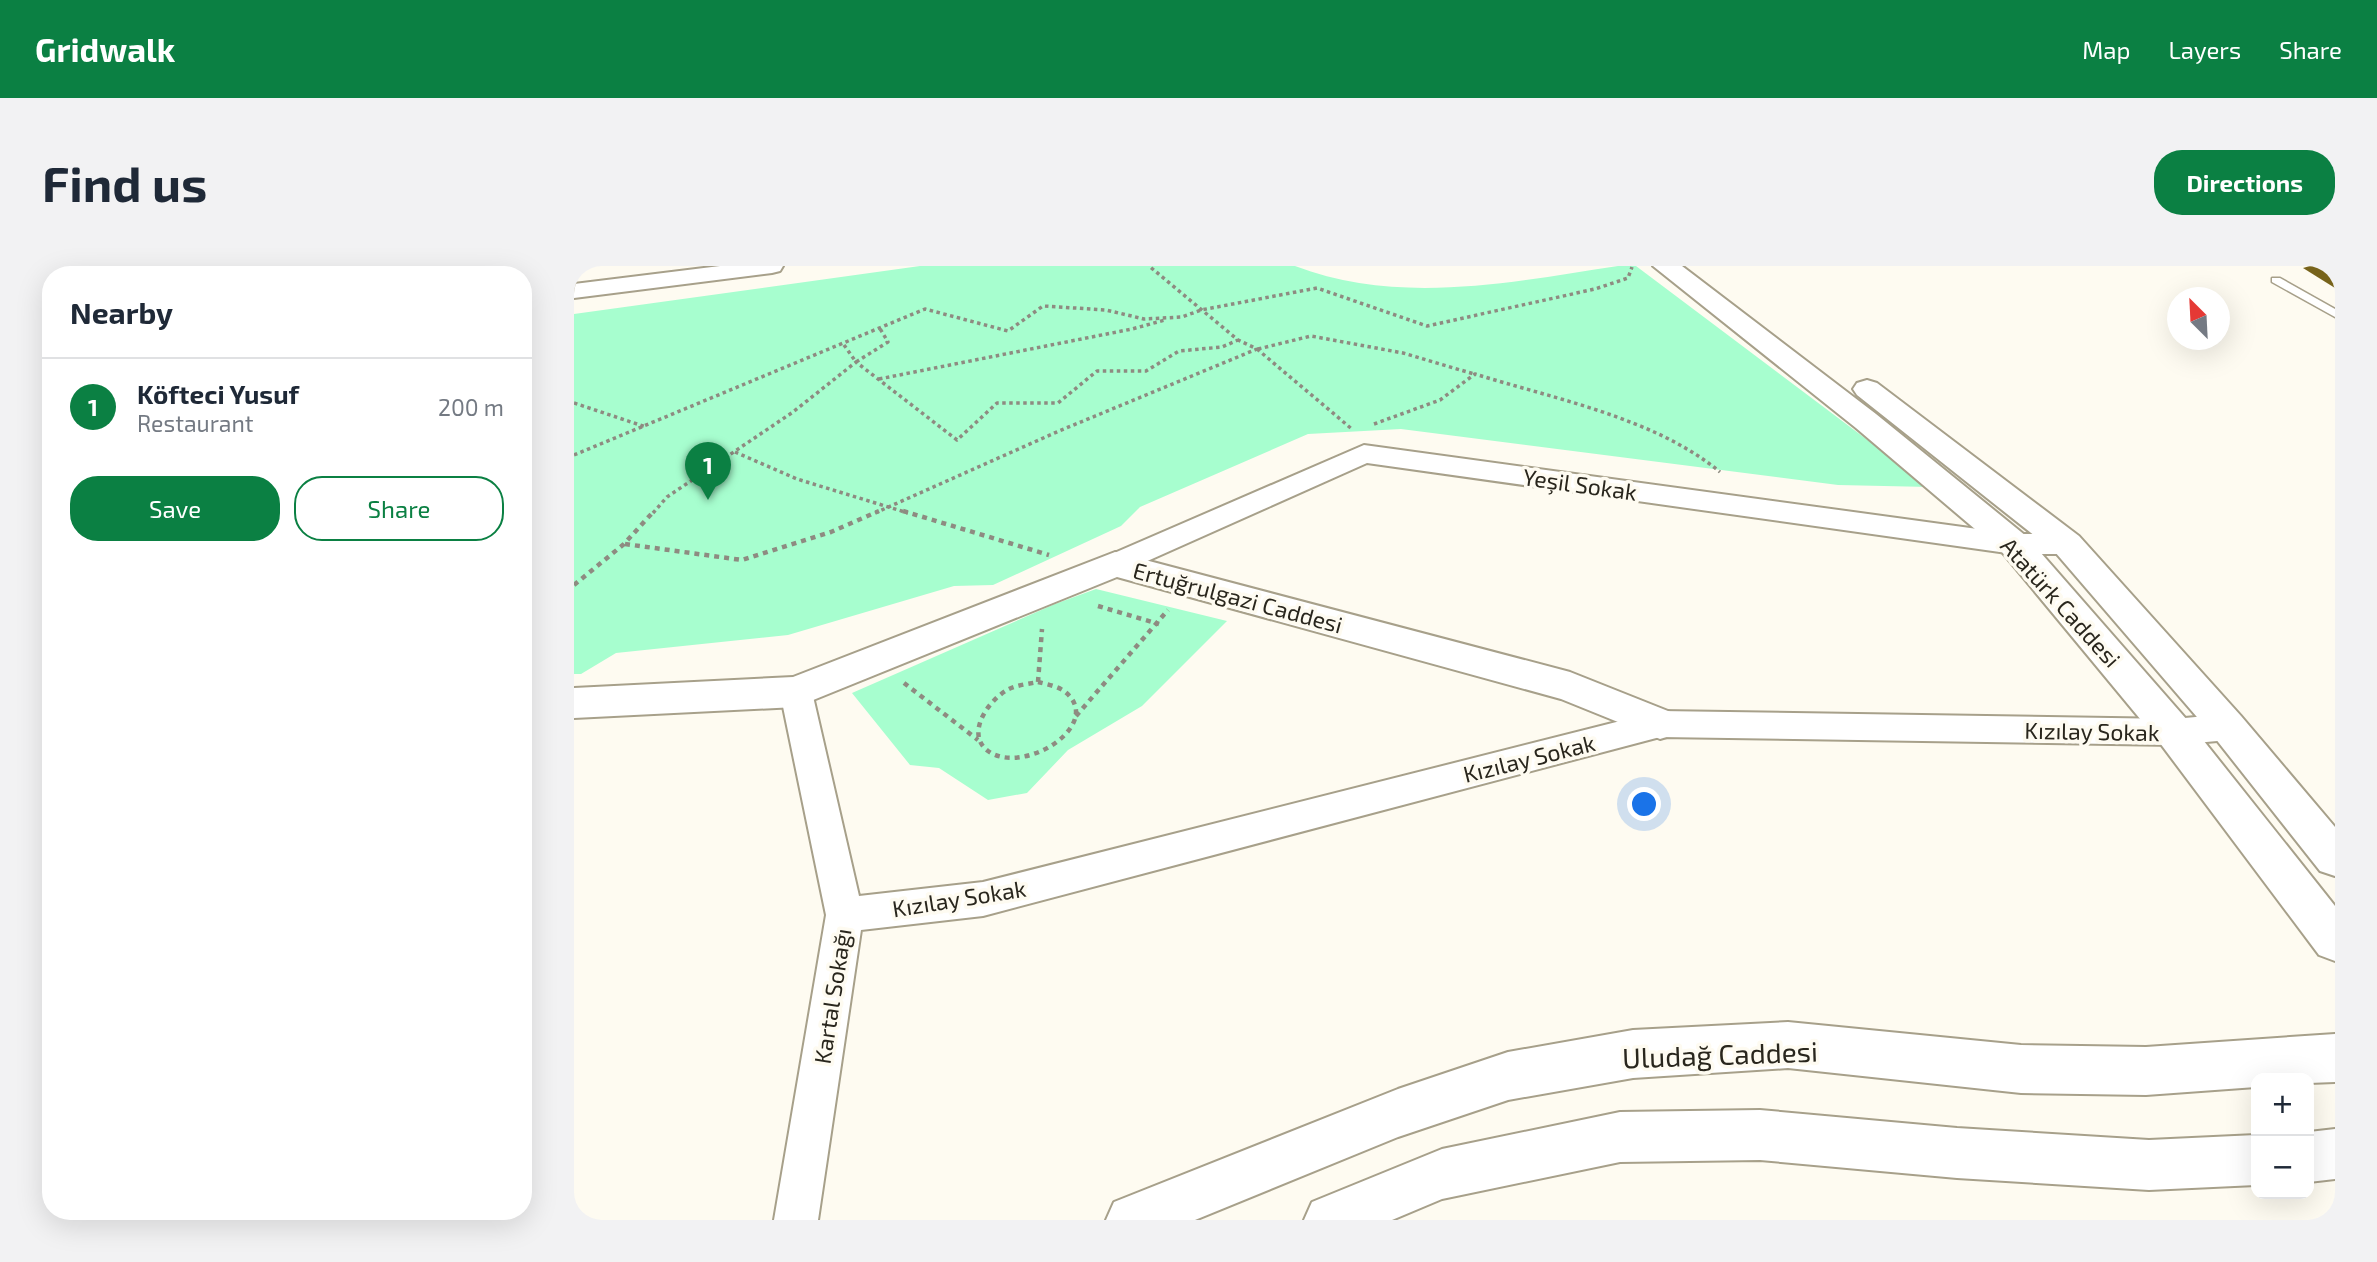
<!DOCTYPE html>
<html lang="en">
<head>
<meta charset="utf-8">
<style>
	body { margin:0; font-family:"Exo 2",sans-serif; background:#f2f2f3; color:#1f2937 }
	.controls { position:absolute; right:21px; bottom:21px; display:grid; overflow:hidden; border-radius:14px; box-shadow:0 7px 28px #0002 }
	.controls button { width:63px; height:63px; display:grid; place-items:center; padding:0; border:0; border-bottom:2px solid #e0e1e3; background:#fff; color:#1f2937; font:35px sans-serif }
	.compass { position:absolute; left:1593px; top:21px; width:63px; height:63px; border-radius:50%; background:#fff; box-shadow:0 7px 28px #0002; rotate:336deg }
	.you { position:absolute; left:1071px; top:539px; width:24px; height:24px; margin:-18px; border:5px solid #fff; border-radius:50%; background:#1a73e8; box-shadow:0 0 0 10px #1a73e833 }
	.badge { display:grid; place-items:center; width:46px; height:46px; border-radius:50%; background:#0b8043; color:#fff; font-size:23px; font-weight:700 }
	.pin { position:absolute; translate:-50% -58px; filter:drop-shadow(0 2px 4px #0008) }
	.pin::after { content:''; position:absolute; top:37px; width:24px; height:21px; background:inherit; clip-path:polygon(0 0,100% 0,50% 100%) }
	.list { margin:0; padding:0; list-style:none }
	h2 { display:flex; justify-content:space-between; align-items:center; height:91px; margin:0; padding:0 28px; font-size:30px }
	h2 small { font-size:23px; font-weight:400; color:#747a83 }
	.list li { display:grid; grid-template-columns:46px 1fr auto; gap:21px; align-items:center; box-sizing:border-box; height:98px; padding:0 28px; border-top:2px solid #e0e1e3 }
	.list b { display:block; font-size:26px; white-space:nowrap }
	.list p { margin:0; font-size:23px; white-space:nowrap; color:#747a83 }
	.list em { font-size:23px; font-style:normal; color:#747a83 }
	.actions { display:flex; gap:14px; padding:21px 28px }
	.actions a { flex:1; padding:16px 0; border:2px solid #0b8043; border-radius:28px; text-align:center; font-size:24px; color:#0b8043 }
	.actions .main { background:#0b8043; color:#fff }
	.map { position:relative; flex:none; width:1761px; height:954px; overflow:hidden; border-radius:28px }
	header { display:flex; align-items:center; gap:42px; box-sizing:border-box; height:98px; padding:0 35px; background:#0b8043; color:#fff }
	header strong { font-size:33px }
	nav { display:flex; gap:38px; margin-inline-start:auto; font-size:24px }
	.intro { display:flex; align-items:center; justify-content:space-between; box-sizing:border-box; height:168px; padding:0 42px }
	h1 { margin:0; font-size:49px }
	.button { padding:18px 32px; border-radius:28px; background:#0b8043; color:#fff; font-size:24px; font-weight:700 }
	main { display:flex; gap:42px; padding:0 42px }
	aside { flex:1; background:#fff; border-radius:28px; box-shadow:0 7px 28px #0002 }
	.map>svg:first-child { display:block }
	.green { fill:#a7fecf }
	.building { fill:#77631b }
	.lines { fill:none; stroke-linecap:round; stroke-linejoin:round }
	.service-casing { stroke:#a7a08a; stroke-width:3 }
	.minor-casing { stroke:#a7a08a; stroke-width:4 }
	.secondary-casing { stroke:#a7a08a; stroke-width:4 }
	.primary-casing { stroke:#a7a08a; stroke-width:4 }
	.path-far1 { stroke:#8e8b81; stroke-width:3.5; stroke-dasharray:3.5 3.5; stroke-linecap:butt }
	.path { stroke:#8e8b81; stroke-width:4.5; stroke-dasharray:5 5; stroke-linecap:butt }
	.service { fill:#fff; fill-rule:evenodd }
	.minor { fill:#fff; fill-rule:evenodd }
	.secondary { fill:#fff; fill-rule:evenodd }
	.primary { fill:#fff; fill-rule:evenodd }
	.labels { text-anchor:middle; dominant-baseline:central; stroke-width:7; stroke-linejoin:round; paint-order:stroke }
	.street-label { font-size:23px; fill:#29261d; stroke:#fefbf1 }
	.near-street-label { font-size:28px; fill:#29261d; stroke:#fefbf1 }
</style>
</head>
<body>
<header>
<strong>Gridwalk</strong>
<nav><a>Map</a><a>Layers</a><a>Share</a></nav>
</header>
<div class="intro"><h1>Find us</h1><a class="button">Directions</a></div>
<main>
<aside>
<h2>Nearby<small></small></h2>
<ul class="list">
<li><span class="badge">1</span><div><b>Köfteci Yusuf</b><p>Restaurant</p></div><em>200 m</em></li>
</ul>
<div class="actions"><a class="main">Save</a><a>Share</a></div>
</aside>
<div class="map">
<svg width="1761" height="954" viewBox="0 0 1761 954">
	<rect width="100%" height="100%" fill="#fefbf1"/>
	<g class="green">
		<path d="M346,0H721C825,40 938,16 1044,0H1062L1356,221L1264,219L827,163L734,168L566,241L547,260L419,319L380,320L214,369L42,387L7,408H0V48Z"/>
		<polygon points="522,323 653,355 568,440 494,484 453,527 414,534 365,502 336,499 278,427 481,338"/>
	</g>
	<polygon class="building" points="1736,0 1761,0 1761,22 1729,2"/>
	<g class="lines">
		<g class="service-casing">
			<polygon id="service" points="1698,12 1706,12 1761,43 1761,51 1698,16"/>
		</g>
		<g class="minor-casing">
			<g id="minor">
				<polygon points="146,0 209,0 206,5 198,7 0,32 0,18"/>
				<polygon points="790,179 1440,268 1493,268 1503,271 1507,278 1503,285 1493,288 1440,288 793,197 551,305 541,308 531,305 527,298 531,291"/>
				<polygon points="222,413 233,417 238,426 285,630 409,616 1086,445 1600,453 1654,448 1666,452 1670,461 1666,470 1654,474 1600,479 1086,471 409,650 287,664 244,954 200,954 252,649 206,426 211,417"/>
			</g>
		</g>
		<g class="secondary-casing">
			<polygon id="secondary" points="541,286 996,406 1099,447 1105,458 1099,469 1086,473 987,433 543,311 222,441 0,452 0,422 219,411"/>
		</g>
		<g class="primary-casing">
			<g id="primary">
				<polygon points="1079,0 1108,0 1302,148 1452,270 1614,455 1761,640 1761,695 1745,689 1586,477 1428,286 1282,162"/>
				<polygon points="1293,114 1303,117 1505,270 1667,450 1761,561 1761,610 1746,605 1641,472 1481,286 1283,129 1279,123 1283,117"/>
				<polygon points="1214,756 1447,779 1572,781 1761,768 1761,816 1735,817 1735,812 1682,812 1682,821 1572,829 1447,827 1214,802 1059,812 934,834 824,871 621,954 532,954 540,936 824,823 934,786 1059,764"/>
				<polygon points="1186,844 1383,862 1575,874 1682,869 1682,919 1575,924 1383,912 1186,894 1046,896 868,933 818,954 730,954 738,936 868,883 1046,846"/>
				<polygon points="1761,863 1761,913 1735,916 1735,866"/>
			</g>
		</g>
		<g class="path-far1">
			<polyline points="270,79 282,96 314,76 305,61"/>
			<polyline points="683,83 779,164"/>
			<polyline points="684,83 737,70 829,87 900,108"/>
			<polyline points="305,113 558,63 591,54"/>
			<polyline points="0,137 72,161"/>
			<path d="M800,158L866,134L901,108C981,133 1081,152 1146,206"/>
			<polyline points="161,186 223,213 334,247"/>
			<polyline points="0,189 351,43 434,65 469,40 532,44 570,53 608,51 627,44 743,22 853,60 1021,23 1054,12 1058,1"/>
			<polyline points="79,247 93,231 219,146 282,96 383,174 423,137 484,137 523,105 572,105 605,85 648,81 664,74 575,0"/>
			<polyline points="301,247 485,165 683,83 664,74"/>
		</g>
		<g class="path">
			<polyline points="329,245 475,289"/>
			<polyline points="51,278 168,294 257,266 305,245"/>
			<polyline points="0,319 50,278 80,245"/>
			<polyline points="524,340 585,358"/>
			<path d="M464,416C472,418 483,420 490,425C531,456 457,506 419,488C389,473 411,437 433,424C442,419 454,418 464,416Z"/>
			<polyline points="464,416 468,363"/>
			<polyline points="330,417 404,474"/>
			<polyline points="502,450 594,344"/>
		</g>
		<use href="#service" class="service"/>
		<use href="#minor" class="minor"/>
		<use href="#secondary" class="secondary"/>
		<use href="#primary" class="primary"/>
	</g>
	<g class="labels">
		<g class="street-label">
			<text transform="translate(1006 218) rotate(8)">Yeşil Sokak</text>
			<text transform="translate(664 331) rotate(15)">Ertuğrulgazi Caddesi</text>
			<text transform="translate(1487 336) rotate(48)">Atatürk Caddesi</text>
			<text transform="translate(1518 465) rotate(1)">Kızılay Sokak</text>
			<text transform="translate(955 492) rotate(-14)">Kızılay Sokak</text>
			<text transform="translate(385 632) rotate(-9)">Kızılay Sokak</text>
			<text transform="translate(258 730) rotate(-81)">Kartal Sokağı</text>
		</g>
		<g class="near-street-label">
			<text transform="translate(1146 788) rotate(-2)">Uludağ Caddesi</text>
		</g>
	</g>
</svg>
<div class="controls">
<button>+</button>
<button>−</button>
</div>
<svg class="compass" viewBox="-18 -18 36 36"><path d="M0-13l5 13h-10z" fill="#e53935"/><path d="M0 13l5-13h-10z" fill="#747a83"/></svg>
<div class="you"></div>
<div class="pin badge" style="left:134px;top:234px">1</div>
</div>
</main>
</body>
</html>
